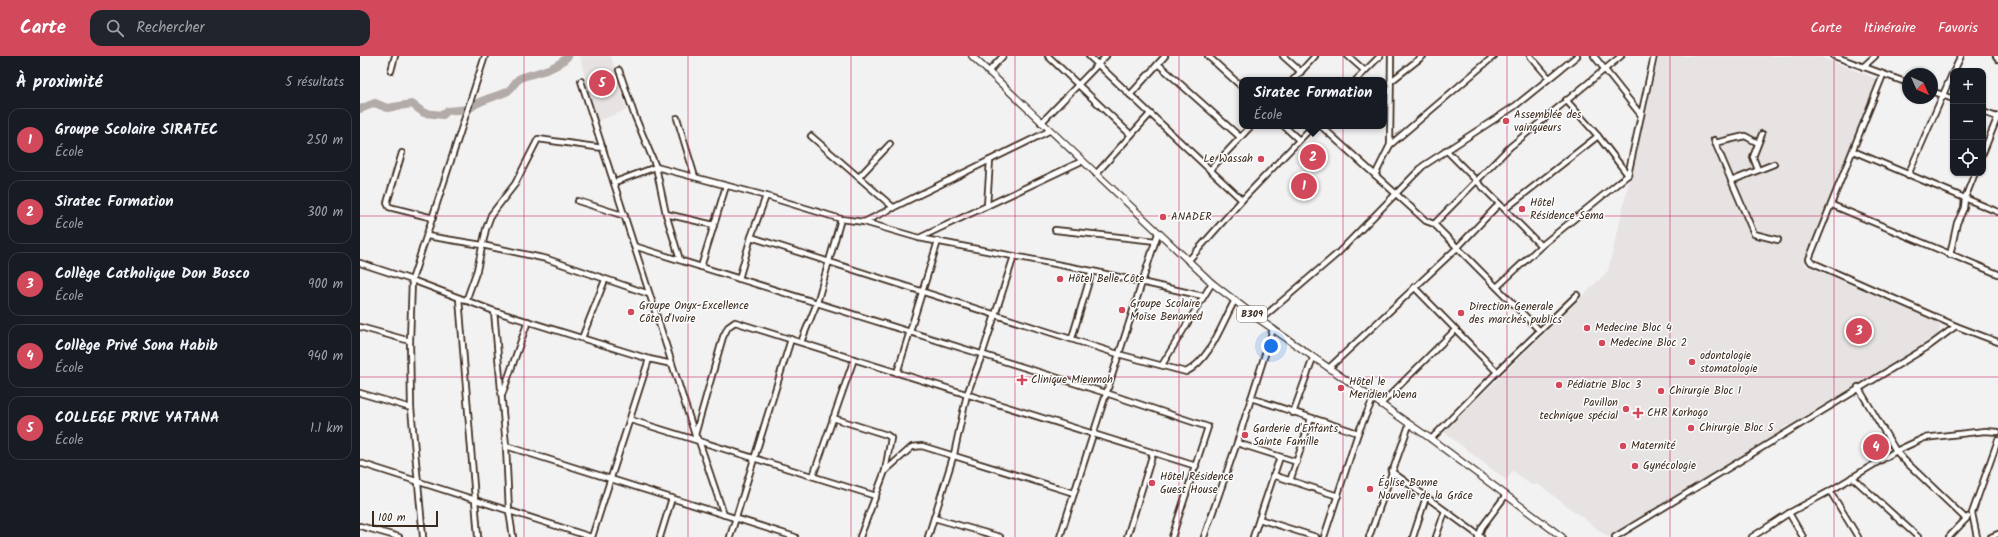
<!DOCTYPE html>
<html lang="fr">
<head>
<meta charset="utf-8">
<style>
	body { margin:0; font-family:Kalam,sans-serif; background:#20242c; color:#f1f3f6 }
	.controls { position:absolute; right:12px; top:12px; display:grid; overflow:hidden; border-radius:8px; box-shadow:0 1px 3px #0004 }
	.controls button { width:36px; height:36px; display:grid; place-items:center; padding:0; border:0; border-bottom:1px solid #363941; background:#171b24; color:#f1f3f6; font:20px sans-serif }
	.compass { position:absolute; left:1542px; top:12px; width:36px; height:36px; border-radius:50%; background:#171b24; box-shadow:0 1px 3px #0004; rotate:135deg }
	.scale { position:absolute; left:12px; bottom:10px; width:66px; box-sizing:border-box; padding-left:4px; border:2px solid #3b2a1e; border-top:0; font-size:11px; line-height:14px; white-space:nowrap; color:#3b2a1e; -webkit-text-stroke:3px #fff; paint-order:stroke }
	.you { position:absolute; left:911px; top:290px; width:14px; height:14px; margin:-10px; border:3px solid #fff; border-radius:50%; background:#1a73e8; box-shadow:0 0 0 6px #1a73e833 }
	.badge { display:grid; place-items:center; width:26px; height:26px; border-radius:50%; background:#d1495b; color:#fff; font-size:13px; font-weight:700 }
	.pin { position:absolute; translate:-50% -50%; border:2px solid #fff; box-shadow:0 1px 4px #0006 }
	.popup { position:absolute; left:879px; top:21px; width:148px; height:52px; box-sizing:border-box; display:grid; place-content:center; border-radius:8px; background:#171b24; filter:drop-shadow(0 1px 3px #0005); font-size:13px; white-space:nowrap; color:#9ea1a6 }
	.popup b { font-size:15px; color:#f1f3f6 }
	.popup::after { content:''; position:absolute; left:50%; top:100%; margin-left:-8px; border:8px solid transparent; border-top-color:#171b24 }
	.list { margin:0; padding:0; list-style:none }
	h2 { display:flex; justify-content:space-between; align-items:center; height:52px; margin:0; padding:0 16px; font-size:17px }
	h2 small { font-size:13px; font-weight:400; color:#9ea1a6 }
	.list li { display:grid; grid-template-columns:26px 1fr auto; gap:12px; align-items:center; box-sizing:border-box; height:64px; margin:0 8px 8px; padding:0 8px; border:1px solid #363941; border-radius:12px }
	.list b { display:block; font-size:15px; white-space:nowrap }
	.list p { margin:0; font-size:13px; white-space:nowrap; color:#9ea1a6 }
	.list em { font-size:13px; font-style:normal; color:#9ea1a6 }
	.icon { flex:none; width:22px; height:22px; fill:none; stroke:currentColor; stroke-width:2; stroke-linecap:round; stroke-linejoin:round }
	.map { position:relative; flex:none; width:1638px; height:481px; overflow:hidden }
	header { display:flex; align-items:center; gap:24px; box-sizing:border-box; height:56px; padding:0 20px; background:#d1495b; color:#fff }
	header strong { font-size:19px }
	nav { display:flex; gap:22px; margin-inline-start:auto; font-size:14px }
	.search { width:280px; height:36px; background:#20242c; display:flex; align-items:center; gap:10px; box-sizing:border-box; padding:0 14px; border-radius:12px; color:#9ea1a6; font-size:15px }
	main { display:flex }
	aside { flex:1; background:#171b24 }
	.map>svg:first-child { display:block }
	.built { fill:#e6e3e2 }
	.lines { fill:none; stroke-linecap:round; stroke-linejoin:round }
	.river { stroke:#b2aba7; stroke-width:8 }
	.minor-casing { stroke:#3b2a1e; stroke-width:8 }
	.major-casing { stroke:#3b2a1e; stroke-width:8 }
	.minor { stroke:#fff; stroke-width:4.5 }
	.major { stroke:#fff; stroke-width:5.5 }
	.grid { fill:none; stroke:#c2185b; stroke-width:1; stroke-opacity:0.55 }
	.poi-dot { fill:#d1495b; stroke:#fff; stroke-width:1.5 }
	.labels { text-anchor:middle; dominant-baseline:central; stroke-width:3; stroke-linejoin:round; paint-order:stroke }
	.shield { fill:#fff; stroke:#766a62; stroke-width:1 }
	.shield-label { font-size:10px; font-weight:bold; fill:#3b2a1e }
	.poi-label { font-size:11px; fill:#3b2a1e; stroke:#fff; text-anchor:start }
</style>
</head>
<body>
<header>
<strong>Carte</strong>
<div class="search"><svg class="icon" aria-label="search" viewBox="0 0 24 24"><circle cx="10" cy="10" r="6"/><path d="M15 15l6 6"/></svg>Rechercher</div>
<nav><a>Carte</a><a>Itinéraire</a><a>Favoris</a></nav>
</header>
<main>
<aside>
<h2>À proximité<small>5 résultats</small></h2>
<ul class="list">
<li><span class="badge">1</span><div><b>Groupe Scolaire SIRATEC</b><p>École</p></div><em>250 m</em></li>
<li><span class="badge">2</span><div><b>Siratec Formation</b><p>École</p></div><em>300 m</em></li>
<li><span class="badge">3</span><div><b>Collège Catholique Don Bosco</b><p>École</p></div><em>900 m</em></li>
<li><span class="badge">4</span><div><b>Collège Privé Sona Habib</b><p>École</p></div><em>940 m</em></li>
<li><span class="badge">5</span><div><b>COLLEGE PRIVE YATANA</b><p>École</p></div><em>1.1 km</em></li>
</ul>
</aside>
<div class="map">
<svg width="1638" height="481" viewBox="0 0 1638 481">
	<rect width="100%" height="100%" fill="#f3f2f2"/>
	<filter id="ink" filterUnits="userSpaceOnUse"><feTurbulence type="fractalNoise" baseFrequency=".025" numOctaves="2"/><feDisplacementMap in="SourceGraphic" scale="8" xChannelSelector="R" yChannelSelector="G"/><feConvolveMatrix kernelMatrix="1 2 1 2 8 2 1 2 1" color-interpolation-filters="sRGB"/></filter>
	<g filter="url(#ink)">
		<g class="built">
			<polygon points="220,0 251,0 266,54 235,66"/>
			<polygon points="1299,0 1458,0 1519,24 1445,209 1581,268 1577,282 1431,371 1427,369 1412,382 1248,481 1178,428 1171,429 1153,415 1146,424 1084,376 1248,215"/>
		</g>
		<g class="lines">
			<path class="river" d="M0,53L15,47L27,52L52,48L64,57L83,59L87,55L109,53C119,43 135,42 148,35C154,31 155,23 163,21C181,15 195,14 208,0"/>
			<g class="minor-casing">
				<g id="minor">
					<polyline points="688,0 771,79"/>
					<polyline points="729,0 882,144"/>
					<polyline points="848,0 882,31"/>
					<polyline points="923,0 941,16"/>
					<polyline points="988,0 1005,15"/>
					<polyline points="1170,0 1189,22"/>
					<polyline points="1234,0 1281,59"/>
					<polyline points="1474,0 1548,27"/>
					<polyline points="1636,0 1638,3"/>
					<polyline points="798,8 880,81"/>
					<polyline points="1503,11 1515,0"/>
					<polyline points="259,14 274,58 296,111 306,158 320,204"/>
					<polyline points="31,15 35,0"/>
					<polyline points="1594,15 1601,0"/>
					<polyline points="628,16 643,0"/>
					<polyline points="1523,19 1449,203 1451,206 1596,270"/>
					<polyline points="933,24 955,0"/>
					<polyline points="996,24 1020,0"/>
					<polyline points="221,25 335,379 339,385 364,459"/>
					<polyline points="1030,26 1063,0"/>
					<polyline points="1572,35 1593,43"/>
					<polyline points="770,39 805,0"/>
					<polyline points="1206,44 1238,80 1268,119"/>
					<polyline points="1623,56 1637,61"/>
					<polyline points="317,62 335,121"/>
					<polyline points="681,67 746,0"/>
					<polyline points="924,70 939,84"/>
					<polyline points="961,70 1066,165 1074,168 1180,275"/>
					<polyline points="451,80 534,152"/>
					<polyline points="1354,84 1394,178 1418,184"/>
					<polyline points="1355,87 1385,80 1398,87"/>
					<polyline points="1030,89 1031,0"/>
					<polyline points="1086,94 1181,190"/>
					<polyline points="1493,95 1638,156"/>
					<polyline points="42,97 27,147 29,151 73,162"/>
					<polyline points="1623,97 1638,60"/>
					<polyline points="850,114 891,70"/>
					<polyline points="1398,114 1393,101 1402,78"/>
					<polyline points="736,118 790,58"/>
					<polyline points="1015,119 1030,89 1134,0"/>
					<polyline points="1548,119 1593,16"/>
					<polyline points="499,121 530,88"/>
					<polyline points="1371,125 1414,108"/>
					<polyline points="255,126 296,111 406,140 481,163 504,166 559,182 732,215 843,240"/>
					<polyline points="218,145 265,160"/>
					<polyline points="1472,149 1638,218"/>
					<polyline points="627,150 630,104"/>
					<polyline points="1145,153 1238,80"/>
					<polyline points="306,158 354,169"/>
					<polyline points="504,166 689,75"/>
					<polyline points="1074,168 1150,91 1261,0"/>
					<polyline points="695,174 796,185"/>
					<polyline points="67,180 122,189 187,203 289,238"/>
					<path d="M391,181L758,298L826,316C851,303 862,267 875,244"/>
					<polyline points="559,182 722,105"/>
					<polyline points="274,190 746,337 848,371 812,481"/>
					<polyline points="1590,199 1597,167 1604,152 1605,142 1615,117"/>
					<polyline points="828,205 882,144 953,70"/>
					<polyline points="0,207 52,224 134,255 289,303 312,308"/>
					<polyline points="341,211 366,130"/>
					<polyline points="379,223 391,181 406,140"/>
					<polyline points="1054,231 1137,316"/>
					<polyline points="1137,231 1181,190 1268,119 1294,0"/>
					<polyline points="99,242 118,481"/>
					<polyline points="106,245 117,214 126,173 131,159 155,128 178,83 243,92"/>
					<polyline points="134,255 146,390 149,455 153,481"/>
					<polyline points="900,264 978,197 1063,110 1155,50 1217,0"/>
					<polyline points="0,271 50,285"/>
					<polyline points="222,282 245,224"/>
					<polyline points="712,282 732,215"/>
					<polyline points="441,286 457,247 481,163"/>
					<polyline points="802,309 852,227"/>
					<polyline points="969,312 1098,191 1139,148"/>
					<polyline points="537,317 578,185"/>
					<polyline points="1498,331 1536,395 1544,404 1606,463"/>
					<polyline points="0,337 51,352"/>
					<polyline points="142,339 168,265"/>
					<polyline points="891,342 998,377"/>
					<polyline points="1021,348 1096,273"/>
					<polyline points="933,357 953,302"/>
					<polyline points="473,362 527,379 531,382 525,415 500,481"/>
					<polyline points="271,364 516,440"/>
					<polyline points="335,379 363,281 368,271 375,266 836,410"/>
					<polyline points="1071,383 1137,316 1217,239"/>
					<polyline points="877,387 937,406"/>
					<polyline points="146,390 435,481"/>
					<polyline points="0,407 231,481"/>
					<polyline points="525,415 552,391 562,390 714,437"/>
					<polyline points="1031,415 1121,481"/>
					<polyline points="913,419 978,440"/>
					<polyline points="453,420 494,303"/>
					<polyline points="1492,421 1558,481"/>
					<polyline points="930,425 951,362"/>
					<polyline points="1470,435 1498,481"/>
					<polyline points="1429,457 1443,481"/>
					<polyline points="574,462 640,481"/>
					<polyline points="899,463 956,481"/>
					<polyline points="0,470 39,481"/>
					<polyline points="63,481 51,352 50,285 52,224 125,0"/>
					<polyline points="232,481 289,303"/>
					<polyline points="300,481 312,442"/>
					<polyline points="370,481 431,283"/>
					<polyline points="568,481 594,398 607,338 622,299 654,200"/>
					<polyline points="700,481 798,177"/>
					<polyline points="767,481 793,397"/>
					<polyline points="844,481 877,387 913,273"/>
					<polyline points="893,481 920,401"/>
					<polyline points="964,481 998,377 1013,343"/>
					<polyline points="1009,481 1049,369"/>
					<polyline points="1053,481 1066,441"/>
					<polyline points="1076,481 1085,455"/>
					<polyline points="1118,481 1122,471 1146,439"/>
					<polyline points="1255,481 1569,290 1596,270 1638,286"/>
					<polyline points="1392,481 1429,457 1470,435 1536,395 1564,382 1625,375 1638,376"/>
					<polyline points="1589,481 1608,461"/>
					<polyline points="1617,481 1612,457 1638,384"/>
					<polyline points="1631,481 1638,478"/>
				</g>
			</g>
			<g class="major-casing">
				<polyline id="major" points="612,0 852,227 900,264 1071,383 1202,481"/>
			</g>
			<use href="#minor" class="minor"/>
			<use href="#major" class="major"/>
		</g>
	</g>
	<path class="grid" d="M164,0V481M328,0V481M491,0V481M655,0V481M819,0V481M983,0V481M1147,0V481M1310,0V481M1474,0V481M0,160H1638M0,321H1638"/>
	<g class="poi-dot">
		<circle cx="1146" cy="65" r="4"/>
		<circle cx="901" cy="103" r="4"/>
		<circle cx="1162" cy="153" r="4"/>
		<circle cx="803" cy="161" r="4"/>
		<circle cx="700" cy="223" r="4"/>
		<circle cx="762" cy="254" r="4"/>
		<circle cx="271" cy="256" r="4"/>
		<circle cx="1101" cy="257" r="4"/>
		<circle cx="1227" cy="272" r="4"/>
		<circle cx="1242" cy="287" r="4"/>
		<circle cx="1332" cy="306" r="4"/>
		<path d="M660 318h4v4h4v4h-4v4h-4v-4h-4v-4h4z"/>
		<circle cx="1199" cy="329" r="4"/>
		<circle cx="981" cy="332" r="4"/>
		<circle cx="1301" cy="335" r="4"/>
		<circle cx="1266" cy="353" r="4"/>
		<path d="M1276 351h4v4h4v4h-4v4h-4v-4h-4v-4h4z"/>
		<circle cx="1331" cy="372" r="4"/>
		<circle cx="885" cy="379" r="4"/>
		<circle cx="1263" cy="390" r="4"/>
		<circle cx="1275" cy="410" r="4"/>
		<circle cx="792" cy="427" r="4"/>
		<circle cx="1010" cy="433" r="4"/>
	</g>
	<g class="labels">
		<rect class="shield" x="877" y="250" width="30" height="16" rx="3"/>
		<g class="shield-label">
			<text x="892" y="258">B309</text>
		</g>
		<g class="poi-label">
			<text x="1154" y="59">Assemblée des<tspan x="1154" dy="13">vainqueurs</tspan></text>
			<text x="893" y="103" text-anchor="end">Le Wassah</text>
			<text x="1170" y="147">Hôtel<tspan x="1170" dy="13">Résidence Sema</tspan></text>
			<text x="811" y="161">ANADER</text>
			<text x="708" y="223">Hôtel Belle Côte</text>
			<text x="770" y="248">Groupe Scolaire<tspan x="770" dy="13">Moïse Benamed</tspan></text>
			<text x="279" y="250">Groupe Onyx-Excellence<tspan x="279" dy="13">Côte d'Ivoire</tspan></text>
			<text x="1109" y="251">Direction Generale<tspan x="1109" dy="13">des marchés publics</tspan></text>
			<text x="1235" y="272">Medecine Bloc 4</text>
			<text x="1250" y="287">Medecine Bloc 2</text>
			<text x="1340" y="300">odontologie<tspan x="1340" dy="13">stomatologie</tspan></text>
			<text x="671" y="324">Clinique Mienmoh</text>
			<text x="989" y="326">Hôtel le<tspan x="989" dy="13">Meridien Wena</tspan></text>
			<text x="1207" y="329">Pédiatrie Bloc 3</text>
			<text x="1309" y="335">Chirurgie Bloc 1</text>
			<text x="1258" y="347" text-anchor="end">Pavillon<tspan x="1258" dy="13">technique spécial</tspan></text>
			<text x="1287" y="357">CHR Korhogo</text>
			<text x="1339" y="372">Chirurgie Bloc 5</text>
			<text x="893" y="373">Garderie d'Enfants<tspan x="893" dy="13">Sainte Famille</tspan></text>
			<text x="1271" y="390">Maternité</text>
			<text x="1283" y="410">Gynécologie</text>
			<text x="800" y="421">Hôtel Résidence<tspan x="800" dy="13">Guest House</tspan></text>
			<text x="1018" y="427">Église Bonne<tspan x="1018" dy="13">Nouvelle de la Grâce</tspan></text>
		</g>
	</g>
</svg>
<div class="controls">
<button>+</button>
<button>−</button>
<button><svg class="icon" aria-label="locate" viewBox="0 0 24 24"><circle cx="12" cy="12" r="6"/><path d="M12 2v4M12 18v4M2 12h4M18 12h4"/></svg></button>
</div>
<svg class="compass" viewBox="-18 -18 36 36"><path d="M0-13l5 13h-10z" fill="#e53935"/><path d="M0 13l5-13h-10z" fill="#9ea1a6"/></svg>
<div class="scale">100 m</div>
<div class="you"></div>
<div class="pin badge" style="left:944px;top:130px">1</div>
<div class="pin badge" style="left:953px;top:101px">2</div>
<div class="popup"><b>Siratec Formation</b>École</div>
<div class="pin badge" style="left:1499px;top:275px">3</div>
<div class="pin badge" style="left:1516px;top:391px">4</div>
<div class="pin badge" style="left:242px;top:27px">5</div>
</div>
</main>
</body>
</html>
